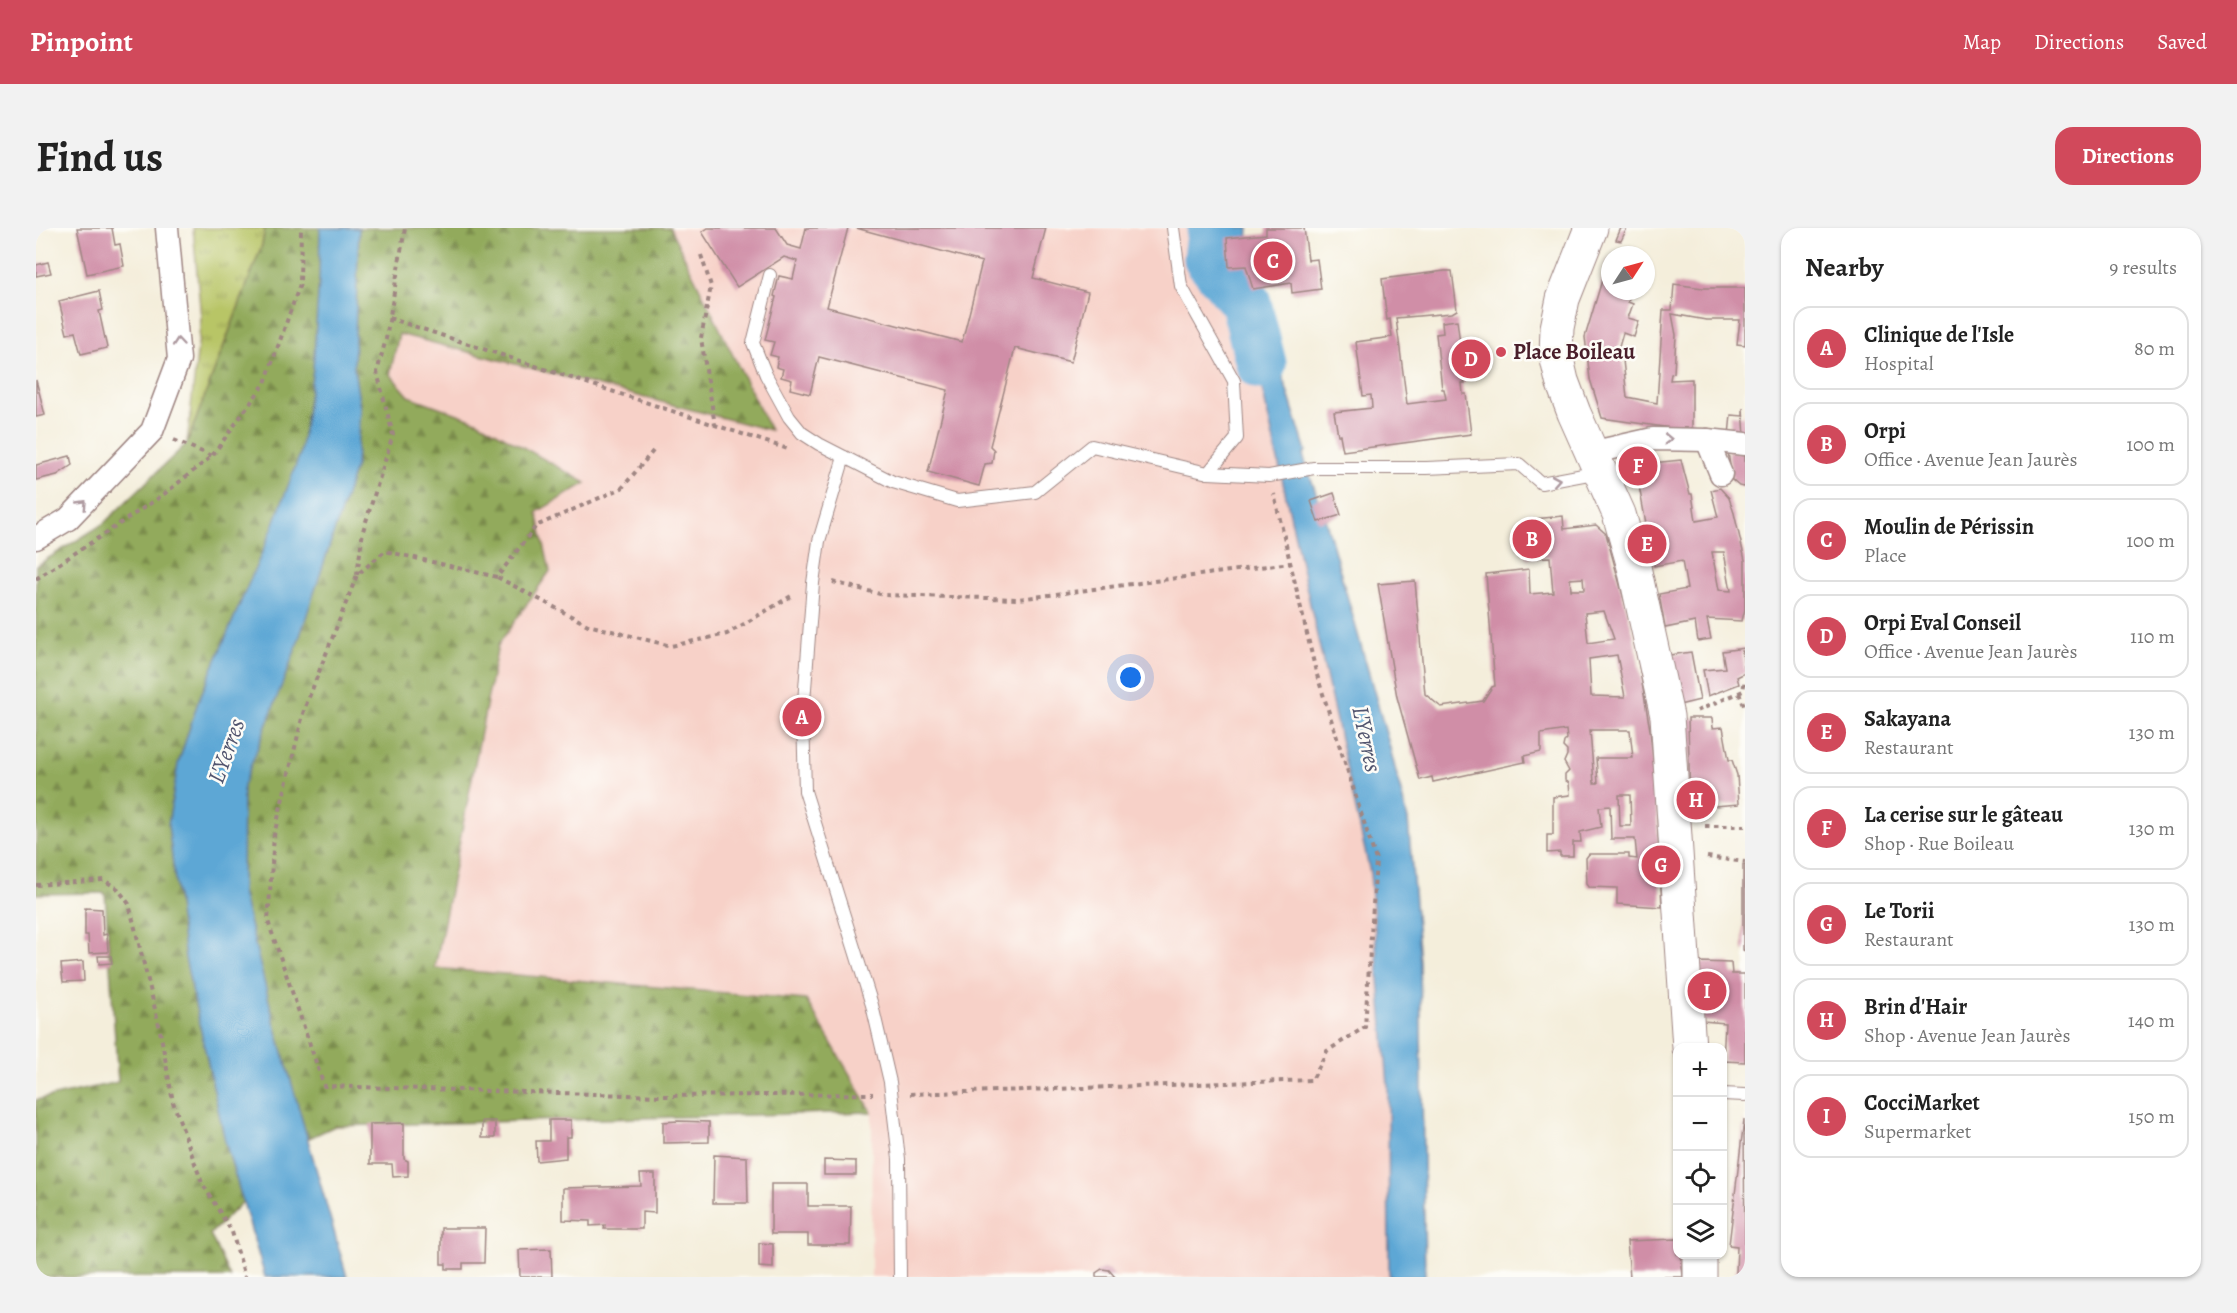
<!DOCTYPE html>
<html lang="en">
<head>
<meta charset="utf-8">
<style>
	body { margin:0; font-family:Alegreya,serif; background:#f2f2f2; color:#222 }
	.controls { position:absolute; right:18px; bottom:18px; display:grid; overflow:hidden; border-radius:12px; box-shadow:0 2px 4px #0004 }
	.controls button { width:54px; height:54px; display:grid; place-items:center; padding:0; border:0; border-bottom:2px solid #e0e0e0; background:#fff; color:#222; font:30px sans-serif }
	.compass { position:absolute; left:1565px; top:18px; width:54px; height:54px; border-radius:50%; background:#fff; box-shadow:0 2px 4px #0004; rotate:54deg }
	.you { position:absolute; left:1095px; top:450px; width:21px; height:21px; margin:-15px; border:4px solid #fff; border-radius:50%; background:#1a73e8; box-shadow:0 0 0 9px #1a73e833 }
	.badge { display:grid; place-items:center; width:39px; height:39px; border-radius:50%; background:#d1495b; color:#fff; font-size:20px; font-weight:700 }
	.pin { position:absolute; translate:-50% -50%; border:3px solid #fff; box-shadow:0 2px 6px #0006 }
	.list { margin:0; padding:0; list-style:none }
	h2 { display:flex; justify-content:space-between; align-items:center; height:78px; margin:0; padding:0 24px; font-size:26px }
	h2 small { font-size:20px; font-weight:400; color:#767676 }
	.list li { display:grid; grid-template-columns:39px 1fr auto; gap:18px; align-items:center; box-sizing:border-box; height:84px; margin:0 12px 12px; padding:0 12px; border:2px solid #e0e0e0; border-radius:18px }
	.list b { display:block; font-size:22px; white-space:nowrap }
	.list p { margin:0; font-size:20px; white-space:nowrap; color:#767676 }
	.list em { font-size:20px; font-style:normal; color:#767676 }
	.icon { flex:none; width:33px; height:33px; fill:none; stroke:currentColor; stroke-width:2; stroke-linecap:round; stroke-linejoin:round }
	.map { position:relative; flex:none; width:1709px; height:1049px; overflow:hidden; border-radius:18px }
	header { display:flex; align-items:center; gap:36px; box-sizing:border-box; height:84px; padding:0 30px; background:#d1495b; color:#fff }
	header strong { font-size:28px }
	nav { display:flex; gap:33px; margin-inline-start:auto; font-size:21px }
	.intro { display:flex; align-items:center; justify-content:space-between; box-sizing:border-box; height:144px; padding:0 36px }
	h1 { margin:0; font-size:42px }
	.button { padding:15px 27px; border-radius:18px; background:#d1495b; color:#fff; font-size:21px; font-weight:700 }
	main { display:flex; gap:36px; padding:0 36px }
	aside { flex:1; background:#fff; border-radius:18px; box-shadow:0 2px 4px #0004 }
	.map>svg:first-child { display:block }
	.built { fill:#f7d1c8 }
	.grass { fill:url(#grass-tufts); stroke:#817248; stroke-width:1.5 }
	.forest { fill:url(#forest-firs); stroke:#6e6443; stroke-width:1.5 }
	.water { fill:#5da7d5; stroke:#546380; stroke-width:1.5 }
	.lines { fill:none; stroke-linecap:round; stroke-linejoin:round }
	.river { stroke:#5da7d5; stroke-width:51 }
	.building { fill:#d08ea7; fill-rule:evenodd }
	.lane-casing { stroke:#9f8683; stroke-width:14 }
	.street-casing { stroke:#9f8683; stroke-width:25 }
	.secondary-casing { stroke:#9f8683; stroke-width:35 }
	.path { stroke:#9f8683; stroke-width:4; stroke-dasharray:4.5 4.5; stroke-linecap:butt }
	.lane { stroke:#fff; stroke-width:12 }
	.street { stroke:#fff; stroke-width:22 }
	.secondary { stroke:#fff; stroke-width:33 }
	.oneway { stroke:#ae9aa0 }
	.poi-dot { fill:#d1495b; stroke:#fdfcf7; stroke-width:2 }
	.labels { text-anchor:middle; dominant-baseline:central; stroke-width:5; stroke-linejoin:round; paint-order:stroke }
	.poi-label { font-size:22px; font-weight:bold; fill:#4a1f2b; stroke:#fdfcf7; text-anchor:start }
	.water-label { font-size:24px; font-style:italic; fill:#52556f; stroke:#fdfcf7 }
</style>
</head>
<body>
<header>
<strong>Pinpoint</strong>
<nav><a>Map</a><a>Directions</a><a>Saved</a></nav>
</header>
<div class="intro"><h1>Find us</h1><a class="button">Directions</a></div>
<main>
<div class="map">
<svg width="1709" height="1049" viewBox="0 0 1709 1049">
	<defs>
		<pattern id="grass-tufts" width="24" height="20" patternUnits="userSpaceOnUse" patternTransform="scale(1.5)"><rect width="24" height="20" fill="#b8c566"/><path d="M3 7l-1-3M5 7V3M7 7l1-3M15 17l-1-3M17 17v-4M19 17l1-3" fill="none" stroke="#989f54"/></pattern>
		<pattern id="forest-firs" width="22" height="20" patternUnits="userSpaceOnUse" patternTransform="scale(1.5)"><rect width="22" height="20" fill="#92aa5b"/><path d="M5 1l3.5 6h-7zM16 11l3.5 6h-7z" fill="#798a4b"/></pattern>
	</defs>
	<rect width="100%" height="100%" fill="#fdfcf7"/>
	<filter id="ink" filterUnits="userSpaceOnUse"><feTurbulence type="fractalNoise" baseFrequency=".0167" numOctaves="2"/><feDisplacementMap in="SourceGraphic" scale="12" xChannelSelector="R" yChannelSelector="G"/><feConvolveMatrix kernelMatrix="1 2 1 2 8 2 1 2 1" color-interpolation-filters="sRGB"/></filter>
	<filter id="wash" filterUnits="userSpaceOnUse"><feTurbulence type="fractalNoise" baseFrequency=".008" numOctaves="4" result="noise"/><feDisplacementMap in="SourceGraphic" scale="24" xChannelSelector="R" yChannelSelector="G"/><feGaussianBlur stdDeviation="1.35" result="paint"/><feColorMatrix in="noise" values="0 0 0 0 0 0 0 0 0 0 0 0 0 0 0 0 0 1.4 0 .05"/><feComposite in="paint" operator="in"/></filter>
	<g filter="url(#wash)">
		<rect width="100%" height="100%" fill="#f4eedb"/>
		<polygon class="built" points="323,0 1160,0 1160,12 1166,23 1193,48 1202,53 1334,645 1352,857 1353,1049 835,1049 836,884 275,866"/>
		<polygon class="grass" points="157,0 229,0 226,17 151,215 165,90"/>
		<polygon class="forest" points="229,0 634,0 734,202 363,106 354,146 373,168 441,193 550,255 501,284 514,343 462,417 399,740 770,772 836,884 299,898 271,911 174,1006 194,1049 0,1049 0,872 82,854 69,665 0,666 0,338 67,296 151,215 226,17"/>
		<g class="water">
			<polygon points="284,0 323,0 318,139 324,180 320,237 260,420 207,558 206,664 238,793 311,1049 229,1049 189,913 149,730 132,597 142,536 162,474 236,301 264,226 277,141 283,52"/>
			<path d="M1160,0H1213L1210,38L1227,85L1270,223L1267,227L1291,297L1353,516L1372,592L1384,734L1389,1049H1353L1352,857L1334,645L1202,53L1165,34C1166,22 1160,13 1160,0Z"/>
		</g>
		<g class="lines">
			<polyline class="river" points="1177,0 1173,30 1210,75 1225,136"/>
		</g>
		<g id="blocks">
			<g class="building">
				<polygon points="41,0 76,0 79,17 84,16 88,38 51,46"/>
				<polygon points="672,0 740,0 751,17 765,21 770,0 812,0 791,79 926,114 946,34 820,0 1010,0 997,50 1052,64 1035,134 979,120 954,218 958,222 956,235 949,236 943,258 892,244 912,162 783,129 774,166 754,161 756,152 745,149 747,141 740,139 742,129 734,127 738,114 729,112 740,69 738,68 743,48 757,51 761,33 748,29 701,59 666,4"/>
				<polygon points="1230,0 1268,0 1272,32 1281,31 1285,61 1256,65 1255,55 1217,61 1210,38 1193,39 1191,10 1230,6"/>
				<polygon points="1585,0 1591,0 1585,13 1580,12"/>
				<polygon points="1573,29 1574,63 1596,63 1592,74 1597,76 1592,90 1603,93 1598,109 1587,105 1583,119 1584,123 1586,123 1591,169 1621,175 1627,82 1636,82 1638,56 1667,60 1709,60 1709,117 1701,116 1704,92 1670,92 1636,86 1640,107 1638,145 1635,146 1634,152 1656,151 1656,203 1566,190 1554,151 1549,109"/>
				<polygon points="12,34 15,45 0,48 0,37"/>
				<polygon points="1409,43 1416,43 1421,82 1416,85 1360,90 1371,176 1410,171 1408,161 1406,161 1400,106 1407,105 1406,94 1421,92 1429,155 1426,155 1427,166 1430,166 1435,206 1307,223 1304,207 1302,207 1298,184 1336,180 1335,167 1327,168 1320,114 1356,109 1354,91 1351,92 1346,51"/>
				<polygon points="63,63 67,82 63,83 71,120 45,126 39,104 31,106 23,73"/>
				<polygon points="0,152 9,187 0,189"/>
				<polygon points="1707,180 1709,209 1693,207 1695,187 1707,188"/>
				<polygon points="1692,223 1709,224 1709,259 1703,258 1696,252"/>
				<polygon points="34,228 36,237 21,247 0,252 0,237"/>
				<path d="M1645,232L1654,266H1656L1660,293L1682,289L1675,262L1684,260L1693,270L1698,285L1709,332V381L1706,393L1671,391L1675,411L1662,413L1659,394L1629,400L1623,366L1651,361L1646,333L1618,338L1600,242L1606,236ZM1676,324H1688L1695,363L1683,362Z"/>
				<polygon points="1298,265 1305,287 1282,294 1275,273"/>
				<path d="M1527,288L1528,301L1560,297L1570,306L1598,408L1614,502L1619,552L1626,679L1581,676V660L1553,659L1551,656L1550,630L1553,626H1593V630L1601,631L1599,611H1575L1574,578L1563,579L1565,599L1544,604L1545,614H1537V628H1524V624L1511,625V607H1517V569L1534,567L1533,555L1529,552V547L1533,543L1528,534L1531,527V523L1527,519L1528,514L1531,511L1530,502L1505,506V524L1488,528L1489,534L1397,554L1396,549L1384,552L1361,469L1342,356L1379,353L1389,466L1405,479L1447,473L1456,459L1459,458L1450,346L1493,341L1494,366L1517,364L1514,329L1490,330L1489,292ZM1547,350L1548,362H1535L1534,351ZM1568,383L1578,411L1552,415L1549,385ZM1581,427L1589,469L1555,468L1553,431ZM1554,502H1594L1597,530H1560L1562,555H1558ZM1583,567H1594L1595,598H1584Z"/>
				<polygon points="1709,420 1709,423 1706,423 1709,445 1701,449 1703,456 1672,468 1667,442 1689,440 1686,423"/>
				<polygon points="1655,424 1664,472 1643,477 1634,427"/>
				<polygon points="1652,490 1676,490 1677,500 1687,499 1693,532 1696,532 1701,547 1703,576 1654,580"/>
				<polygon points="1707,637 1709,637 1709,723 1707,722"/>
				<polygon points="49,680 66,681 67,707 71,706 72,724 53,725 52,707 49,707"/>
				<polygon points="62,728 75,728 76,735 63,736"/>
				<polygon points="47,734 48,753 27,754 25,736"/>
				<polygon points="1663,734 1695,735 1696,746 1709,746 1709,834 1687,833 1689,795 1667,793"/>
				<polygon points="1708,891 1709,1049 1705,1049 1705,1045 1700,1045 1701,1018 1693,1017"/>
				<polygon points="513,892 535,892 535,909 530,909 530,930 501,933 500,913 513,913"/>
				<rect x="446" y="893" width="13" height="17"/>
				<polygon points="642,893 673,894 673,914 627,915 627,894"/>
				<polygon points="368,895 368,931 372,933 372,948 357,949 356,936 334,936 334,896"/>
				<polygon points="678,927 711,929 712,975 677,975"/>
				<polygon points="788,932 820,933 820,947 788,947"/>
				<polygon points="604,946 619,946 619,985 606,984 606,1001 568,1001 569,997 554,998 554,993 527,992 527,960 605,958"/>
				<polygon points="735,956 772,956 772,978 815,978 814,1017 772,1017 772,1006 735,1006"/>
				<polygon points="405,1000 449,1000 448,1035 427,1035 427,1041 410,1041 410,1036 405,1036"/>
				<polygon points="1641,1011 1641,1026 1645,1026 1647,1049 1594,1049 1591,1013"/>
				<polygon points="723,1015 737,1016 737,1040 723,1039"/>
				<polygon points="515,1021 516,1049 484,1049 483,1022"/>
				<polygon points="1066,1041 1073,1042 1079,1049 1060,1049 1060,1045"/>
			</g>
		</g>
	</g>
	<g filter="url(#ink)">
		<use href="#blocks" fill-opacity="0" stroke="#9f8683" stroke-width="1.5"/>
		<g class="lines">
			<g class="lane-casing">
				<g id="lane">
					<polyline points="734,47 717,115 730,147 753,189 766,205 783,216 857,254 921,273 999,264 1056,218 1172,245 1201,210 1198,153 1145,58 1137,0"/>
					<polyline points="808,229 783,313 777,355 767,487 769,563 836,777 854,854 863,931 864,1049"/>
					<polyline points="1172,245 1233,248 1278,240 1390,240 1483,236 1505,255 1563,244"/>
					<polyline points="1686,866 1709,867"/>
				</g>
			</g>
			<g class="street-casing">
				<g id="street">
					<polyline points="1671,212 1685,246"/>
					<polyline points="1554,225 1617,211 1671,212 1709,216"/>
					<polyline points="0,310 32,291 116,203 143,131 131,0"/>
				</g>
			</g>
			<g class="secondary-casing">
				<g id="secondary">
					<polyline points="1555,0 1527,71 1521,100 1520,127 1526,153 1538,185 1583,286 1598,339 1631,488 1653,820"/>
					<polyline points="1664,1026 1664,1049"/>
				</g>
			</g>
			<g class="path">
				<polyline points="665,27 675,58 665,110 679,197"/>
				<polyline points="353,90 752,221"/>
				<polyline points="138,212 176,228"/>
				<polyline points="617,223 586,260 500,298 461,349 552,397 635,418 691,406 757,367"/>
				<polyline points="321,347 327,303 357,207 341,144 350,111 369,0"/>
				<polyline points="461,349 349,323 321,347 268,482 238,607 232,693 288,858 625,868 837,866"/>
				<polyline points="0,351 127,267 176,228 229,155 264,56 265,0"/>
				<polyline points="797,354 848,367 983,371 1254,335"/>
				<polyline points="1703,465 1709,480"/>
				<polyline points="1661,483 1707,463 1709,451"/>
				<polyline points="1669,598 1709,598"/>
				<polyline points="1671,629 1709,634"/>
				<polyline points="0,657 68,652 82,661 93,676 123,797 137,874 166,955 196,1004 209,1049"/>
				<polyline points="874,866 1276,852 1291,823 1329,799 1340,632 1280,444 1238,266"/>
			</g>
			<use href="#lane" class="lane"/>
			<use href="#street" class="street"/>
			<use href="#secondary" class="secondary"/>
		</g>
		<defs><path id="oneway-chevron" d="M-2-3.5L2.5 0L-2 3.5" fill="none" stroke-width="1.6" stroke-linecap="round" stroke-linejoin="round" transform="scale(1.5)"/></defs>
		<g class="oneway">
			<use href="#oneway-chevron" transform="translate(142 114) rotate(-95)"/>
			<use href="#oneway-chevron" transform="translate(1632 211) rotate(1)"/>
			<use href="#oneway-chevron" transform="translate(1520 252) rotate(-10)"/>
			<use href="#oneway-chevron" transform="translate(47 276) rotate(-46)"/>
		</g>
	</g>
	<circle class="poi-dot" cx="1465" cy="124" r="6"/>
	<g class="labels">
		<g class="poi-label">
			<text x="1477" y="124">Place Boileau</text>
		</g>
		<g class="water-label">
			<text transform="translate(1331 511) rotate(78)">L'Yerres</text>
			<text transform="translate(190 523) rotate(-70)">L'Yerres</text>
		</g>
	</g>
</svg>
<div class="controls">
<button>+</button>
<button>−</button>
<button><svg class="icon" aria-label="locate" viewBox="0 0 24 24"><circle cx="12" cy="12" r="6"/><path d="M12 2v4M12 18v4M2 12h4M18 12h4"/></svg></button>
<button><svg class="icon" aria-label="layers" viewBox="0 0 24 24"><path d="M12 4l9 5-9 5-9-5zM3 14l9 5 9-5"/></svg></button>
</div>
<svg class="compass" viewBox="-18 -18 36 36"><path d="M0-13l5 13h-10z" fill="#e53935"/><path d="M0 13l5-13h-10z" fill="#767676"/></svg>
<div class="you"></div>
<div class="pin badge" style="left:766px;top:489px">A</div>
<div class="pin badge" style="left:1496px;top:311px">B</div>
<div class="pin badge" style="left:1237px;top:33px">C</div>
<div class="pin badge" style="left:1435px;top:131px">D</div>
<div class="pin badge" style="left:1611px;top:316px">E</div>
<div class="pin badge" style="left:1602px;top:238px">F</div>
<div class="pin badge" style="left:1625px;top:637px">G</div>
<div class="pin badge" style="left:1660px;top:572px">H</div>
<div class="pin badge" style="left:1671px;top:763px">I</div>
</div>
<aside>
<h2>Nearby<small>9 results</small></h2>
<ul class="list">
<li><span class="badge">A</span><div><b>Clinique de l'Isle</b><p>Hospital</p></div><em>80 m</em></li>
<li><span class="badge">B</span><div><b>Orpi</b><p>Office · Avenue Jean Jaurès</p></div><em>100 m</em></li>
<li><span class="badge">C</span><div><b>Moulin de Périssin</b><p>Place</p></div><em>100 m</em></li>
<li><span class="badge">D</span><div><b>Orpi Eval Conseil</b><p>Office · Avenue Jean Jaurès</p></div><em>110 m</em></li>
<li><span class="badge">E</span><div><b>Sakayana</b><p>Restaurant</p></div><em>130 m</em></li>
<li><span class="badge">F</span><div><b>La cerise sur le gâteau</b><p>Shop · Rue Boileau</p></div><em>130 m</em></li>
<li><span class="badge">G</span><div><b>Le Torii</b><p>Restaurant</p></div><em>130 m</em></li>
<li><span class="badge">H</span><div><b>Brin d'Hair</b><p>Shop · Avenue Jean Jaurès</p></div><em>140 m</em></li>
<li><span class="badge">I</span><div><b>CocciMarket</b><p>Supermarket</p></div><em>150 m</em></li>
</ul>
</aside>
</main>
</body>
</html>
